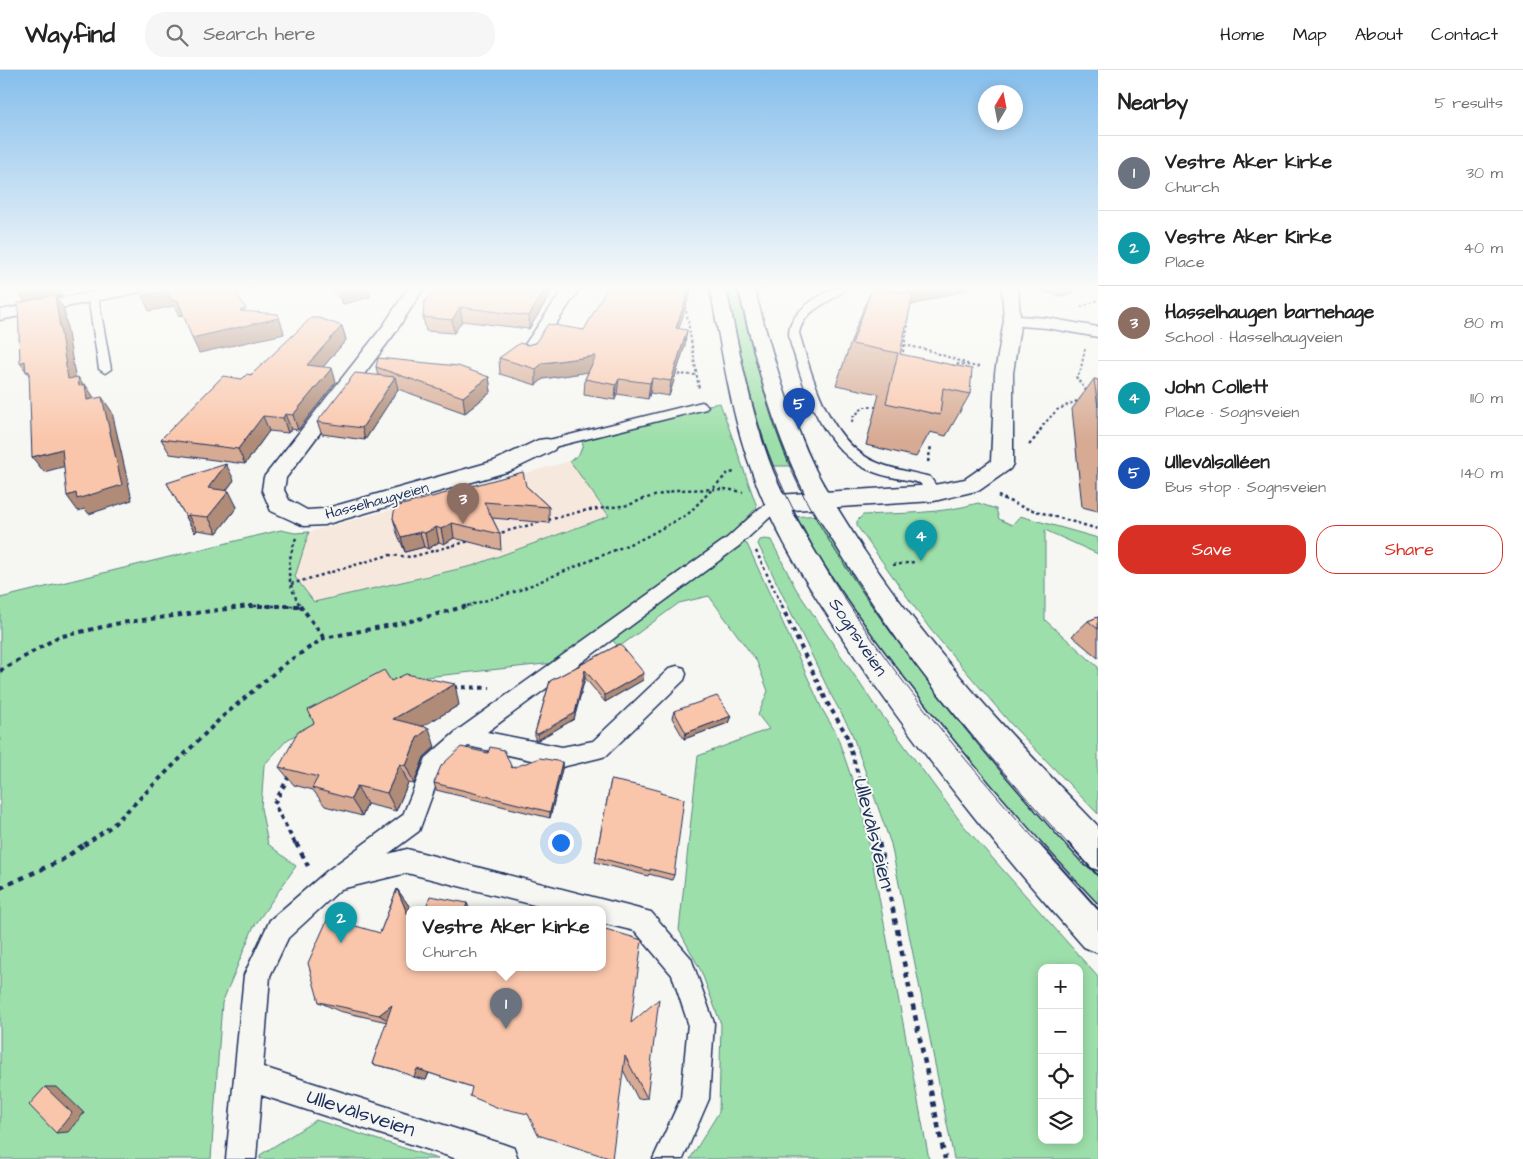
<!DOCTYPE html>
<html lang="en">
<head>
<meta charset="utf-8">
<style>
	body { margin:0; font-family:"Architects Daughter",sans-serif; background:#f6f6f6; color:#222 }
	.controls { position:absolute; right:15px; bottom:15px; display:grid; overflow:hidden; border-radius:10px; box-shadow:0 2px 12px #0003 }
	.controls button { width:45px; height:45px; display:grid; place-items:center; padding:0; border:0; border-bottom:1px solid #e0e0e0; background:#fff; color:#222; font:25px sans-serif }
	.compass { position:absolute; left:978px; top:15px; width:45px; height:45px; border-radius:50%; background:#fff; box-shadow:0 2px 12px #0003; rotate:10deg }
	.you { position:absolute; left:560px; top:772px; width:18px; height:18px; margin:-12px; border:4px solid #fff; border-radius:50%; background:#1a73e8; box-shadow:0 0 0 8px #1a73e833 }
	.badge { display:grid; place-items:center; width:32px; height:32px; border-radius:50%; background:#d93025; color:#fff; font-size:16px; font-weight:700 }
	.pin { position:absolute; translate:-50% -41px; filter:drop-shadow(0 1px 2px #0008) }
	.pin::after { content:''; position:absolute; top:26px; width:18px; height:15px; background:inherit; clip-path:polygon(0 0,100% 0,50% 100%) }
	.popup { position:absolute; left:406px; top:836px; width:200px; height:65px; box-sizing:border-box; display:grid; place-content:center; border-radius:10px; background:#fff; filter:drop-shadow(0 1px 4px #0005); font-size:16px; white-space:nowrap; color:#767676 }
	.popup b { font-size:19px; color:#222 }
	.popup::after { content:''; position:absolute; left:50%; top:100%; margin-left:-10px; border:10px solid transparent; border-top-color:#fff }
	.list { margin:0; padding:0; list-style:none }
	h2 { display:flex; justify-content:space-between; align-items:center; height:65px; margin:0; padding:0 20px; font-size:21px }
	h2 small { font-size:16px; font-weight:400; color:#767676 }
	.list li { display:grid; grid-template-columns:32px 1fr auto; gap:15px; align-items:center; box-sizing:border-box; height:75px; padding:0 20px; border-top:1px solid #e0e0e0 }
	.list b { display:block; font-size:19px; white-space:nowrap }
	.list p { margin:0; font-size:16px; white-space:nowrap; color:#767676 }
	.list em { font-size:16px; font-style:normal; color:#767676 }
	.actions { display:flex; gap:10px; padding:15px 20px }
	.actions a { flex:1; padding:11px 0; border:1px solid #d93025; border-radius:20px; text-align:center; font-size:18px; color:#d93025 }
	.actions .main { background:#d93025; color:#fff }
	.icon { flex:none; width:28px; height:28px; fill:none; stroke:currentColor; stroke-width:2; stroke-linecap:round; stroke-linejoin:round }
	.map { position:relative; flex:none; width:1098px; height:1089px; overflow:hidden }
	header { display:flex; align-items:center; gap:30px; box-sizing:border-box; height:70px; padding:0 25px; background:#fff; border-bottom:1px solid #e0e0e0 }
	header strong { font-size:24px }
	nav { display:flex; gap:28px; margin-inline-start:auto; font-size:18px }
	.search { width:350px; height:45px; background:#f6f6f6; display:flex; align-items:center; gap:12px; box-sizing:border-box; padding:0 18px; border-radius:20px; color:#767676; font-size:19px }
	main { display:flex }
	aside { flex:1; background:#fff }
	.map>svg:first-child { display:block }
	.built { fill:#f7e8dd }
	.green { fill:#9ddfaa; stroke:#5c8784; fill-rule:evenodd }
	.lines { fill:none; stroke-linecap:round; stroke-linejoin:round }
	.service-casing { stroke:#1b2f5e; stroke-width:3 }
	.minor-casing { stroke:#1b2f5e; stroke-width:3 }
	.tertiary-casing { stroke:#1b2f5e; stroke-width:3 }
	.secondary-casing { stroke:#1b2f5e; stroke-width:3 }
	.path-far3 { stroke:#1b2f5e; stroke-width:2; stroke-dasharray:2.5 2.5; stroke-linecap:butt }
	.path-far2 { stroke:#1b2f5e; stroke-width:2.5; stroke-dasharray:3 3; stroke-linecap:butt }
	.path-far1 { stroke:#1b2f5e; stroke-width:4; stroke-dasharray:4.5 4.5; stroke-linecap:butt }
	.path { stroke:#1b2f5e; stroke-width:4.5; stroke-dasharray:5.5 5.5; stroke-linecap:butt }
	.service { fill:#f6f6f2; fill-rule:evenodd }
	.minor { fill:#f6f6f2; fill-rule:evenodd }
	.tertiary { fill:#f6f6f2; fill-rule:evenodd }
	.secondary { fill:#f6f6f2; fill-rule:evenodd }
	.tram-far1 { stroke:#1b2f5e; stroke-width:1 }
	.tram { stroke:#1b2f5e; stroke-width:2 }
	.wall { fill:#d7aa93; stroke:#1b2f5e }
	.shaded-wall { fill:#af8b78; stroke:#1b2f5e }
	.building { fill:#fac6ab; stroke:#1b2f5e }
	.labels { text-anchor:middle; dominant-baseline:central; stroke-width:4; stroke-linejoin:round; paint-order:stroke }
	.far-street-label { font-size:15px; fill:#1b2f5e; stroke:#f6f6f2 }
	.street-label { font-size:18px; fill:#1b2f5e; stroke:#f6f6f2 }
	.near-street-label { font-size:21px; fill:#1b2f5e; stroke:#f6f6f2 }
</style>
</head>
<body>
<header>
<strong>Wayfind</strong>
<div class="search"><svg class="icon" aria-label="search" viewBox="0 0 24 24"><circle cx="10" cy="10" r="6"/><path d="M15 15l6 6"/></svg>Search here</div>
<nav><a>Home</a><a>Map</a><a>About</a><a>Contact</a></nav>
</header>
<main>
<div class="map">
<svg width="1098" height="1089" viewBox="0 0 1098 1089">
	<rect width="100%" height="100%" fill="#f6f6f2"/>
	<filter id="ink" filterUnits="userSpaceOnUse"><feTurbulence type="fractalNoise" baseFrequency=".02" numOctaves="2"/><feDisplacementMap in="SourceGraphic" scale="10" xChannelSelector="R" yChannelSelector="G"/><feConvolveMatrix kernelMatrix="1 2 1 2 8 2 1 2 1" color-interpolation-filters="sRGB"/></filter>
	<g filter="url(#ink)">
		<polygon class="built" points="570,391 610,446 472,496 314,532 295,507 309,462"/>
		<g class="green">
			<polygon points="723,218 741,218 761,295 794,396 769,396 741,301"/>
			<polygon points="720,333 757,437 727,469 563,592 381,612 287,670 264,695 261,738 268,774 296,796 253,858 222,933 211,1089 0,1089 0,528 281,460 295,463 309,462 295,507 314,532 472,496 609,446 570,391 579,384 583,375 581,368 702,336"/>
			<path d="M978,433L996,439L999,449L1012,455L1020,446L1098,468V484L1045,460V550L1098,597V744L1011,654L930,559L857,456V451L863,445C901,443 942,444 978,433Z"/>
			<polygon points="820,445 1098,798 1098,849 898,612 792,447"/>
			<path d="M765,469L771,470L796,519L873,633L963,755L1098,907V1089H954L891,774L851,661L831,625L758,474L760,470ZM1042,898H1079V1070H1042Z"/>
			<polygon points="744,473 747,474 822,639 836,663 862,738 929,1089 690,1089 719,1042 721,954 701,901 679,860 698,686 769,659 758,645 768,621 757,592 709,526 679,533 619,577 611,569 739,474"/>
			<polygon points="316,1050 438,1089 260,1089 260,1085"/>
		</g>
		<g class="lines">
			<g class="service-casing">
				<g id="service">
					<path d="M834,218H846C830,235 805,237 799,263C813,309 829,373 878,393C895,400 913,402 930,407L941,423L939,426H929L920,413C901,408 879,407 861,396C823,373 807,328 795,287C792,277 786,265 791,254C799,236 818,227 834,218Z"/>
					<polygon points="93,223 98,226 111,299 105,303 99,299 88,226"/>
					<polygon points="702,332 708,336 706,339 546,379 539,375 541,372"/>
					<polygon points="777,428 782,430 784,433 782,436 739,476 487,662 562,677 593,671 670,598 677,596 684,598 686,604 684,610 606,686 599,688 562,697 468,676 441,701 419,761 388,784 407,779 651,842 691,888 714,953 709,1029 683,1089 653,1089 681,1028 688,953 672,905 635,861 602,853 602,840 554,840 407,803 341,819 288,868 270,906 263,997 503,1074 514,1078 518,1089 457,1089 261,1025 256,1089 226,1089 244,905 270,850 327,801 403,745 426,688 458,660 727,468 760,438"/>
				</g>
			</g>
			<g class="minor-casing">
				<g id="minor">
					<polygon points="408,218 424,218 395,263 286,408 284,420 289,430 307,440 324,439 494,391 538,370 546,369 554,370 557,375 554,380 510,401 324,455 304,456 271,441 262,420 264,407 383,256"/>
					<polygon points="564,218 580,218 534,287 528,288 522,287 519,283"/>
					<polygon points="1002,218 1018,218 1020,246 1047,248 1098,257 1098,267 1047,258 1020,256 1013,303 1013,394 1010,399 980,420 934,431 777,441 769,438 765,433 769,428 777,425 934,415 965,409 991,391 995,303 1004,250"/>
				</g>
			</g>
			<g class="tertiary-casing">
				<polygon id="tertiary" points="113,218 144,218 142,221 136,223 0,250 0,240"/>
			</g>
			<g class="secondary-casing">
				<g id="secondary">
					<path d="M710,218H726C739,279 750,342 773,401C800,465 840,522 881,578C948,668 1021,753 1098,835V883L1084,877C1002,785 926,690 856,588C816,529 775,467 751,399C730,341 722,279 710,218Z"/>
					<path d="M738,218H754C771,279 788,343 816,401C830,428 847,453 863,479C930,580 1014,669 1098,756V800L1085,795C997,698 911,599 843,487C825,458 806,429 793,398C768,341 753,279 738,218Z"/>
				</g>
			</g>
			<g class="path-far3">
				<polyline points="1081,237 1098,230"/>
				<polyline points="683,239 686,239 699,319"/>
				<polyline points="904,275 928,280 968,294"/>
				<polyline points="1085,279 1080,303 1076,307 1087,322"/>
				<polyline points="902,287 908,255"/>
				<polyline points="952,296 959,294 980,297"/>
				<polyline points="673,304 696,305"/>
				<polyline points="852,352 853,347 864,337 880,337"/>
				<polyline points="1043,355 1057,340 1083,328"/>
			</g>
			<g class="path-far2">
				<polyline points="1029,375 1036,367 1044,354"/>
				<polyline points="928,392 931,376"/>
				<polyline points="998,426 1022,437 1098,459"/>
				<polyline points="496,464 582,441 629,435 643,429 677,420 725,419 743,422"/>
				<path d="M296,468C286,496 286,510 300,536"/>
				<polyline points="756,481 782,536"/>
				<polyline points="893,495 914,492"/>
				<polyline points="291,514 389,485 411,487 473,470"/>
				<polyline points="248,536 300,536"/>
				<polyline points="467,536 517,521 644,468 688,444 728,403 736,402"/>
			</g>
			<g class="path-far1">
				<polyline points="300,535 324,568"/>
				<polyline points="781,535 828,634 846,664 879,775"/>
				<polyline points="0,601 58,567 120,553 249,536 300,536"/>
				<polyline points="453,617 490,618"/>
				<polyline points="289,706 274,734 296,775"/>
				<polyline points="84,775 112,756 221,648 286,593 324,568 407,552 471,535"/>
			</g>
			<g class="path">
				<polyline points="296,773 308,796"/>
				<polyline points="879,773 945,1089"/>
				<polyline points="0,818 62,790 86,773"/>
			</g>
			<use href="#service" class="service"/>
			<use href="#minor" class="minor"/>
			<use href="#tertiary" class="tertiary"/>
			<use href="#secondary" class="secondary"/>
			<g class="tram-far1">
				<path d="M727,218C740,279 751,342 775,400C832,535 943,666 1040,775"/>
				<path d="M738,218C752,273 763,329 784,382C802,429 829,472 857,514C919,607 993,692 1069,775"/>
			</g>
			<g class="tram">
				<polyline points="1039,773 1098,839"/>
				<polyline points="1068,773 1098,806"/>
			</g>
		</g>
		<g class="wall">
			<polygon points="332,218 368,218 370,227 343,234"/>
			<polygon points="435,218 554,218 529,259 462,251 454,263 426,261 423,247"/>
			<polygon points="872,218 906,223 907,218 970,218 911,235 900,284 970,324 946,366 930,362 916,387 866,375 879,324 836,315 857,255"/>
			<polygon points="1033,218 1077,218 1072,223 1060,226"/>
			<polygon points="342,256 346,270 323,297 336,312 298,360 291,359 288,363 269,361 245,394 170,384 161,369 242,309"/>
			<polygon points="678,258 685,275 669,326 650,323 648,329 617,324 615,330 584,325 585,309 588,302 543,309 536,315 500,304 499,288 527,275 584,260"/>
			<polygon points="376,297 489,307 491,322 465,343 398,319 365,370 322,364 317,352 378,305"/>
			<polygon points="1094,309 1098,310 1098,441 1082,437 1072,339"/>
			<polygon points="234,410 226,421 237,437 217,463 197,460 195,463 186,447 167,413"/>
			<polygon points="526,416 549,437 549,453 492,448 500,464 501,480 454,468 444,474 439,472 428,479 424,477 405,482 397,463 393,448"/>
			<polygon points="1098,547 1098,588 1072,566 1088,551"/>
			<polygon points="620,574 643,610 605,632 585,608 574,649 538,670 535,670 535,663 550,611"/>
			<polygon points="391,611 459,635 423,656 435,677 424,687 414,714 408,713 396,741 367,734 362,746 325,736 313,720 294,715 279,697"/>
			<polygon points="674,641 731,646 728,653 684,669 672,648"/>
			<polygon points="562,692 562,699 550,748 436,720 434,713 512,698"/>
			<polygon points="611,710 660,723 674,805 672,810 649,804 648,806 595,792"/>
			<polygon points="397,819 409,836 410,898 631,953 647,1028 638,1029 623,1000 528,1044 472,1017 429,1003 426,1010 414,1007 397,1000 372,994 387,952 339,941 319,932 380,863"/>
		</g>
		<g class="shaded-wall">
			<polygon points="38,218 61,218 62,226 56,227 64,239 78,324 68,309 26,233 18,222"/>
			<polygon points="348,218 368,218 370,227 343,234 340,220"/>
			<polygon points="546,218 554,218 529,259 529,246"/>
			<polygon points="690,218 692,218 674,273 676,258"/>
			<polygon points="911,218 970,218 902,238"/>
			<polygon points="1064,218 1077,218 1072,223 1060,226"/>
			<polygon points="168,221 178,230 185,244 179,246 174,236 149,241 142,226"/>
			<polygon points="460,237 462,251 454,263 452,250"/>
			<polygon points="278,244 283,259 284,264 199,283 192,268"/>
			<polygon points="342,256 346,270 312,310 307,295"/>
			<polygon points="687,260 685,275 669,326 671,311"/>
			<polygon points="596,286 595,301 543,309 536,315 536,299 543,293"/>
			<polygon points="25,291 37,316 20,293"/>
			<polygon points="332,298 336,312 298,360 293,345"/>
			<polygon points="78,307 86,319 85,314 95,329 87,330 79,316"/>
			<polygon points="395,307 398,319 365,370 362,358"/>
			<polygon points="489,307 491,322 465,343 463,327"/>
			<polygon points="652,308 650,323 648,329 650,313"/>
			<polygon points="619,309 617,324 615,330 616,315"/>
			<polygon points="102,327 112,342 132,430 89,444 85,439 78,441 67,426 76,423"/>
			<polygon points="285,344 291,359 288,363 283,348"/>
			<polygon points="263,346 269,361 245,394 238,379"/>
			<polygon points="62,379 73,394 44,402 32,387"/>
			<polygon points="226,394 234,410 216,434 208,418"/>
			<polygon points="229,421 237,437 217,463 208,447"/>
			<polygon points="188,445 197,460 195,463 186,447"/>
			<polygon points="452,453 454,468 444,474 441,459"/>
			<polygon points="436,457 439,472 428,479 425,463"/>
			<polygon points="420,462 424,477 405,482 401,467"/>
			<polygon points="585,600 585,608 574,649 538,670 538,664"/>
			<polygon points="644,603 643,610 605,632 605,625"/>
			<polygon points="455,614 459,635 401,669 393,649"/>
			<polygon points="731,646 728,653 684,669 686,663"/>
			<polygon points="429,658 435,677 424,687 414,714 406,696 417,668"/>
			<polygon points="562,692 562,699 550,748 550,742"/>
			<polygon points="400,694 408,713 396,741 387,723"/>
			<polygon points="357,716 367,734 362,746 351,729"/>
			<polygon points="397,819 409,836 410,840 410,850"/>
			<polygon points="467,833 470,840 465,840"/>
			<polygon points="392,935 393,953 379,945"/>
			<polygon points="417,999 429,1002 426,1010 414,1007"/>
			<polygon points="45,1017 57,1017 84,1043 68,1062 56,1063"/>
		</g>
		<g class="building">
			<polygon points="18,218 38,218 18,222"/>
			<polygon points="139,218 234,218 246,239 240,241 278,244 279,248 192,268 178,230 172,231 168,221 142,226"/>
			<polygon points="338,218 348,218 340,220"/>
			<polygon points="435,218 546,218 529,246 460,237 452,250 423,247 424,233"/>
			<polygon points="607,218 690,218 676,258 687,260 671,311 652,308 650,313 619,309 616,315 585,309 596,286 543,293 536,299 499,288 520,273 527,275 535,273 548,254 584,260"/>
			<polygon points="872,218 878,218 913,224 900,284 972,299 970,324 943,318 940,345 886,333 898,283 852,274"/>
			<polygon points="55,225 68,309 78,307 79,316 85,314 87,330 102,327 122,415 77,429 76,423 67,426 62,379 32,387 29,301 26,302 25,291 20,293 18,233"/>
			<polygon points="311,248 319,248 342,256 307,295 332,298 293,345 285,344 283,348 263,346 238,379 161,369 223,306 242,309 247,304 251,305"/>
			<polygon points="378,288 458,296 489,307 463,327 376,297"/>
			<polygon points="355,303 395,307 362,358 317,352"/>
			<polygon points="1094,309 1098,310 1098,337"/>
			<polygon points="226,394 208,418 229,421 208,447 188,445 186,447 167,413"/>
			<polygon points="523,402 526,416 549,437 484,432 500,464 452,453 441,459 436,457 425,463 420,462 401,467 393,448 395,437"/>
			<polygon points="1098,547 1098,559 1088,551"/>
			<polygon points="620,574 644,603 605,625 585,600 575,643 538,664 535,663 550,611"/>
			<polygon points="384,600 391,611 406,604 455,614 393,649 429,658 417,668 406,696 400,694 387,723 357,716 351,729 312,718 318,707 279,697 298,662 314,653 308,640"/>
			<polygon points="717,626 731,646 686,663 674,641"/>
			<polygon points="461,677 488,683 490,677 504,680 512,698 540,688 562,692 550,742 434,713 441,696"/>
			<polygon points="611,710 646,717 661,721 660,723 684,729 674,805 650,799 650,801 596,787"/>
			<polygon points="397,819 410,850 410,898 602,898 602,858 642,870 631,953 659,929 647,1028 625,986 612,1089 538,1065 528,1044 496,1037 470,1026 472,1017 417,999 414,1007 394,999 372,994 392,935 379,945 319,932 308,893 328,848 380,863"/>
			<polygon points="430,826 467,833 465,840 425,840"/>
			<polygon points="45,1017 72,1043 56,1063 29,1035"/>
		</g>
	</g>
	<linearGradient id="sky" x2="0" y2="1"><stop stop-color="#85beec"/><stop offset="0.59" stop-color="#fbfbf9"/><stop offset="1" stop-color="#fbfbf9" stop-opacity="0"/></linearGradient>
	<rect width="1098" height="370" fill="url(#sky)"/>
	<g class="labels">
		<g class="far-street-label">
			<text transform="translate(377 431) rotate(-15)">Hasselhaugveien</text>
		</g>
		<g class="street-label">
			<text transform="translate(858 567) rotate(56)">Sognsveien</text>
		</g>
		<g class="near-street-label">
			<text transform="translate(874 763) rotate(76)">Ullevålsveien</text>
			<text transform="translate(361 1043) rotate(18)">Ullevålsveien</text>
		</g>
	</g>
</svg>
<div class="controls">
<button>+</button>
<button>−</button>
<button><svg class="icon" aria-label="locate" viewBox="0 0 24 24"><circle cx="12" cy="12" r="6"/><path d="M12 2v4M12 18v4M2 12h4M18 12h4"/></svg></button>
<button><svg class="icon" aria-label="layers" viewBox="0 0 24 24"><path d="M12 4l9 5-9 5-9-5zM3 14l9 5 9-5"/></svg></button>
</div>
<svg class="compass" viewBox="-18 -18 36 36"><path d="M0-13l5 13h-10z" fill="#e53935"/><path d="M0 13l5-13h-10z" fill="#767676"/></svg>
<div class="you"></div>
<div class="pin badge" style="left:506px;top:959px;background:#6b7280">1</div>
<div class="popup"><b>Vestre Aker kirke</b>Church</div>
<div class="pin badge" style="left:341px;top:873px;background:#0f9aa8">2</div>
<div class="pin badge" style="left:463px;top:454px;background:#8d6e63">3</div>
<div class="pin badge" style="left:921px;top:491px;background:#0f9aa8">4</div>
<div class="pin badge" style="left:799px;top:359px;background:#1a4fb4">5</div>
</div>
<aside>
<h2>Nearby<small>5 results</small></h2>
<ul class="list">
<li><span class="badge" style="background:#6b7280">1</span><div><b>Vestre Aker kirke</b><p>Church</p></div><em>30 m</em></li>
<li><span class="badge" style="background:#0f9aa8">2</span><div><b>Vestre Aker Kirke</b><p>Place</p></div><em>40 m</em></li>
<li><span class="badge" style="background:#8d6e63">3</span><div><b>Hasselhaugen barnehage</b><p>School · Hasselhaugveien</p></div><em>80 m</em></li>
<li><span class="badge" style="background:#0f9aa8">4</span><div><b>John Collett</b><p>Place · Sognsveien</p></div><em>110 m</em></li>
<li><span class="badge" style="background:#1a4fb4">5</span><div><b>Ullevålsalléen</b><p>Bus stop · Sognsveien</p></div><em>140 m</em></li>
</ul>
<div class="actions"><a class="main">Save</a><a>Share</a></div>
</aside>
</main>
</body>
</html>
